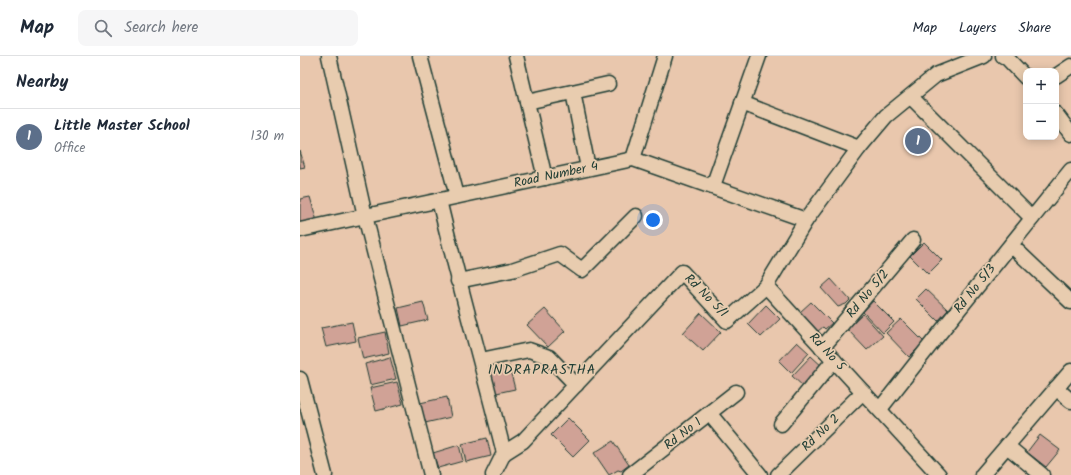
<!DOCTYPE html>
<html lang="en">
<head>
<meta charset="utf-8">
<style>
	body { margin:0; font-family:Kalam,sans-serif; background:#f6f6f7; color:#1f2937 }
	.controls { position:absolute; right:12px; top:12px; display:grid; overflow:hidden; border-radius:8px; box-shadow:0 2px 10px #0003 }
	.controls button { width:36px; height:36px; display:grid; place-items:center; padding:0; border:0; border-bottom:1px solid #e0e1e3; background:#fff; color:#1f2937; font:20px sans-serif }
	.you { position:absolute; left:353px; top:164px; width:14px; height:14px; margin:-10px; border:3px solid #fff; border-radius:50%; background:#1a73e8; box-shadow:0 0 0 6px #1a73e833 }
	.badge { display:grid; place-items:center; width:26px; height:26px; border-radius:50%; background:#1f3d34; color:#fff; font-size:13px; font-weight:700 }
	.pin { position:absolute; translate:-50% -50%; border:2px solid #fff; box-shadow:0 1px 4px #0006 }
	.list { margin:0; padding:0; list-style:none }
	h2 { display:flex; justify-content:space-between; align-items:center; height:52px; margin:0; padding:0 16px; font-size:17px }
	h2 small { font-size:13px; font-weight:400; color:#747a83 }
	.list li { display:grid; grid-template-columns:26px 1fr auto; gap:12px; align-items:center; box-sizing:border-box; height:56px; padding:0 16px; border-top:1px solid #e0e1e3 }
	.list b { display:block; font-size:15px; white-space:nowrap }
	.list p { margin:0; font-size:13px; white-space:nowrap; color:#747a83 }
	.list em { font-size:13px; font-style:normal; color:#747a83 }
	.icon { flex:none; width:22px; height:22px; fill:none; stroke:currentColor; stroke-width:2; stroke-linecap:round; stroke-linejoin:round }
	.map { position:relative; flex:none; width:771px; height:419px; overflow:hidden }
	header { display:flex; align-items:center; gap:24px; box-sizing:border-box; height:56px; padding:0 20px; background:#fff; border-bottom:1px solid #e0e1e3 }
	header strong { font-size:19px }
	nav { display:flex; gap:22px; margin-inline-start:auto; font-size:14px }
	.search { width:280px; height:36px; background:#f6f6f7; display:flex; align-items:center; gap:10px; box-sizing:border-box; padding:0 14px; border-radius:8px; color:#747a83; font-size:15px }
	main { display:flex }
	aside { flex:1; background:#fff }
	.map>svg:first-child { display:block }
	.building { fill:#d0a296; stroke:#1f3d34 }
	.lines { fill:none; stroke-linecap:round; stroke-linejoin:round }
	.minor-casing { stroke:#1f3d34; stroke-width:17 }
	.minor { stroke:#e8ccaf; stroke-width:14 }
	.labels { text-anchor:middle; dominant-baseline:central; stroke-width:3.5; stroke-linejoin:round; paint-order:stroke }
	.street-label { font-size:13px; fill:#1f3d34; stroke:#e8ccaf }
	.neighbourhood-label { font-size:14px; letter-spacing:1px; fill:#1f3d34; stroke:#e8ccaf }
</style>
</head>
<body>
<header>
<strong>Map</strong>
<div class="search"><svg class="icon" aria-label="search" viewBox="0 0 24 24"><circle cx="10" cy="10" r="6"/><path d="M15 15l6 6"/></svg>Search here</div>
<nav><a>Map</a><a>Layers</a><a>Share</a></nav>
</header>
<main>
<aside>
<h2>Nearby<small></small></h2>
<ul class="list">
<li><span class="badge" style="background:#5c6f8a">1</span><div><b>Little Master School</b><p>Office</p></div><em>130 m</em></li>
</ul>
</aside>
<div class="map">
<svg width="771" height="419" viewBox="0 0 771 419">
	<rect width="100%" height="100%" fill="#e9c7ad"/>
	<filter id="ink" filterUnits="userSpaceOnUse"><feTurbulence type="fractalNoise" baseFrequency=".025" numOctaves="2"/><feDisplacementMap in="SourceGraphic" scale="8" xChannelSelector="R" yChannelSelector="G"/><feConvolveMatrix kernelMatrix="1 2 1 2 8 2 1 2 1" color-interpolation-filters="sRGB"/></filter>
	<g filter="url(#ink)">
		<g class="building">
			<polygon points="0,95 5,111 0,112"/>
			<polygon points="10,141 17,165 0,170 0,143"/>
			<polygon points="624,186 642,204 628,218 610,200"/>
			<polygon points="531,223 550,244 546,248 538,251 521,232"/>
			<polygon points="626,233 648,254 638,265 616,243"/>
			<polygon points="573,245 594,266 583,277 563,256"/>
			<polygon points="123,246 128,264 102,270 98,252"/>
			<polygon points="511,246 532,267 525,273 523,271 518,275 500,256"/>
			<polygon points="466,249 480,263 461,281 448,268"/>
			<polygon points="245,253 265,275 248,291 227,269"/>
			<polygon points="401,257 421,276 403,295 383,277"/>
			<polygon points="563,258 583,280 567,294 547,273"/>
			<polygon points="601,263 624,286 609,301 586,277"/>
			<polygon points="52,266 56,285 26,291 21,272"/>
			<polygon points="85,276 89,297 63,303 58,282"/>
			<polygon points="497,286 509,297 491,317 479,305"/>
			<polygon points="511,300 524,312 505,332 492,320"/>
			<polygon points="90,301 96,323 70,329 65,308"/>
			<polygon points="209,310 215,333 192,338 186,315"/>
			<polygon points="97,326 103,348 76,355 70,332"/>
			<polygon points="147,341 151,361 125,367 120,347"/>
			<polygon points="268,362 290,384 273,401 251,379"/>
			<polygon points="740,379 760,394 746,411 727,396"/>
			<polygon points="187,382 191,400 166,406 162,388"/>
			<polygon points="313,385 329,409 321,415 318,414 309,419 294,397"/>
			<polygon points="159,389 163,405 138,412 133,397"/>
		</g>
		<g class="lines">
			<g class="minor-casing">
				<g id="minor">
					<polyline points="29,0 65,160 131,419"/>
					<polyline points="120,0 157,140"/>
					<polyline points="216,0 245,122"/>
					<polyline points="703,0 706,1 726,22"/>
					<polyline points="756,20 771,10"/>
					<polyline points="273,36 288,112"/>
					<polyline points="611,41 732,162"/>
					<polyline points="227,46 308,28"/>
					<polyline points="442,47 559,92"/>
					<polyline points="756,58 771,78"/>
					<polyline points="333,103 365,0"/>
					<polyline points="413,130 459,0"/>
					<path d="M139,144C159,229 183,312 204,397"/>
					<polyline points="0,174 333,103 506,164"/>
					<polyline points="711,189 771,246"/>
					<polyline points="158,225 212,214 260,198 282,214 336,160"/>
					<polyline points="466,230 639,419"/>
					<polyline points="522,292 613,184"/>
					<polyline points="181,304 229,294 249,301 276,329"/>
					<polyline points="0,323 25,419"/>
					<polyline points="756,332 771,345"/>
					<polyline points="580,353 639,278 771,114"/>
					<polyline points="409,357 460,419"/>
					<polyline points="481,368 534,304"/>
					<polyline points="707,390 742,419"/>
					<polyline points="193,419 204,397 223,385 382,216 427,265 466,230 506,164 559,92 586,60 636,19 684,0"/>
					<polyline points="330,419 436,336"/>
					<polyline points="478,419 563,336"/>
					<polyline points="682,419 771,315"/>
				</g>
			</g>
			<use href="#minor" class="minor"/>
		</g>
	</g>
	<g class="labels">
		<g class="street-label">
			<text transform="translate(256 119) rotate(-12)">Road Number 4</text>
			<text transform="translate(675 233) rotate(-51)">Rd No 5/3</text>
			<text transform="translate(568 238) rotate(-50)">Rd No 5/2</text>
			<text transform="translate(406 240) rotate(45)">Rd No 5/1</text>
			<text transform="translate(527 296) rotate(47)">Rd No 5</text>
			<text transform="translate(521 377) rotate(-44)">Rd No 2</text>
			<text transform="translate(383 378) rotate(-38)">Rd No 1</text>
		</g>
		<g class="neighbourhood-label">
			<text x="242" y="314">INDRAPRASTHA</text>
		</g>
	</g>
</svg>
<div class="controls">
<button>+</button>
<button>−</button>
</div>
<div class="you"></div>
<div class="pin badge" style="left:618px;top:85px;background:#5c6f8a">1</div>
</div>
</main>
</body>
</html>
